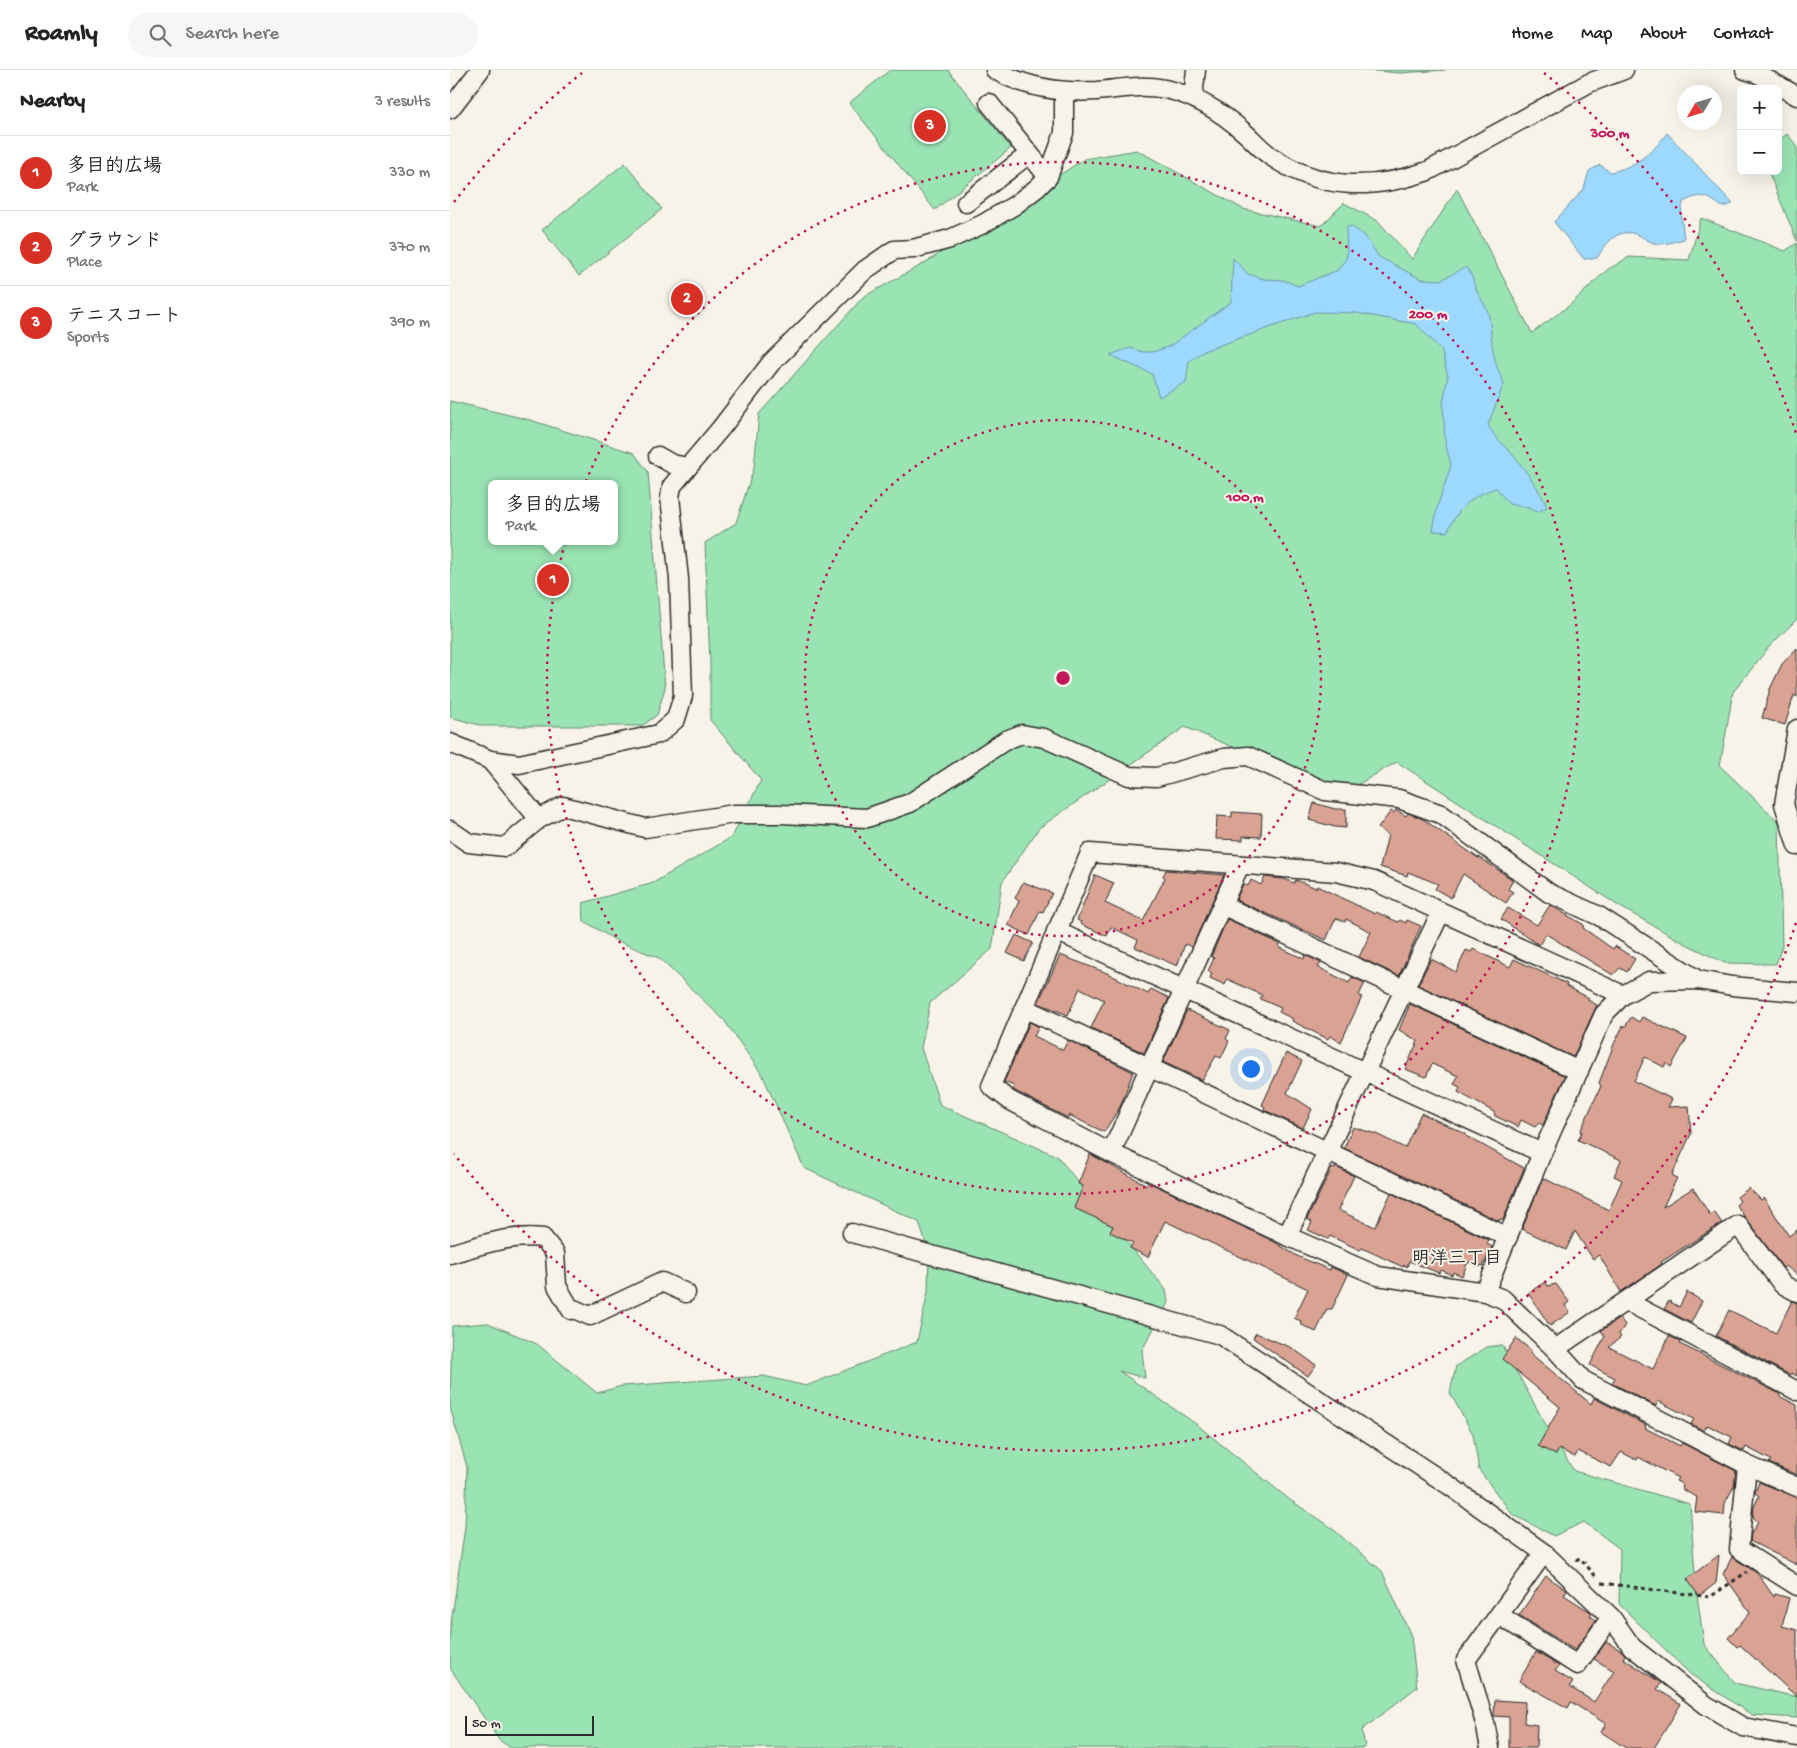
<!DOCTYPE html>
<html lang="en">
<head>
<meta charset="utf-8">
<style>
	body { margin:0; font-family:"Gochi Hand","Klee One",sans-serif; background:#f6f6f6; color:#222 }
	.controls { position:absolute; right:15px; top:15px; display:grid; overflow:hidden; border-radius:8px; box-shadow:0 5px 20px #0002 }
	.controls button { width:45px; height:45px; display:grid; place-items:center; padding:0; border:0; border-bottom:1px solid #e0e0e0; background:#fff; color:#222; font:25px sans-serif }
	.compass { position:absolute; left:1227px; top:15px; width:45px; height:45px; border-radius:50%; background:#fff; box-shadow:0 5px 20px #0002; rotate:232deg }
	.scale { position:absolute; left:15px; bottom:12px; width:129px; box-sizing:border-box; padding-left:5px; border:2px solid #2b2b2b; border-top:0; font-size:14px; line-height:18px; white-space:nowrap; color:#2b2b2b; -webkit-text-stroke:4px #f7f3e8; paint-order:stroke }
	.you { position:absolute; left:800px; top:998px; width:18px; height:18px; margin:-12px; border:4px solid #fff; border-radius:50%; background:#1a73e8; box-shadow:0 0 0 8px #1a73e833 }
	.badge { display:grid; place-items:center; width:32px; height:32px; border-radius:50%; background:#d93025; color:#fff; font-size:16px; font-weight:700 }
	.pin { position:absolute; translate:-50% -50%; border:2px solid #fff; box-shadow:0 1px 5px #0006 }
	.popup { position:absolute; left:38px; top:410px; width:130px; height:65px; box-sizing:border-box; display:grid; place-content:center; border-radius:8px; background:#fff; filter:drop-shadow(0 1px 4px #0005); font-size:16px; white-space:nowrap; color:#767676 }
	.popup b { font-size:19px; color:#222 }
	.popup::after { content:''; position:absolute; left:50%; top:100%; margin-left:-10px; border:10px solid transparent; border-top-color:#fff }
	.list { margin:0; padding:0; list-style:none }
	h2 { display:flex; justify-content:space-between; align-items:center; height:65px; margin:0; padding:0 20px; font-size:21px }
	h2 small { font-size:16px; font-weight:400; color:#767676 }
	.list li { display:grid; grid-template-columns:32px 1fr auto; gap:15px; align-items:center; box-sizing:border-box; height:75px; padding:0 20px; border-top:1px solid #e0e0e0 }
	.list b { display:block; font-size:19px; white-space:nowrap }
	.list p { margin:0; font-size:16px; white-space:nowrap; color:#767676 }
	.list em { font-size:16px; font-style:normal; color:#767676 }
	.icon { flex:none; width:28px; height:28px; fill:none; stroke:currentColor; stroke-width:2; stroke-linecap:round; stroke-linejoin:round }
	.map { position:relative; flex:none; width:1347px; height:1678px; overflow:hidden }
	header { display:flex; align-items:center; gap:30px; box-sizing:border-box; height:70px; padding:0 25px; background:#fff; border-bottom:1px solid #e0e0e0 }
	header strong { font-size:24px }
	nav { display:flex; gap:28px; margin-inline-start:auto; font-size:18px }
	.search { width:350px; height:45px; background:#f6f6f6; display:flex; align-items:center; gap:12px; box-sizing:border-box; padding:0 18px; border-radius:28px; color:#767676; font-size:19px }
	main { display:flex }
	aside { flex:1; background:#fff }
	.map>svg:first-child { display:block }
	.green { fill:#9ae4b3; stroke:#62886f; fill-rule:evenodd }
	.water { fill:#9dd9fe; stroke:#6f93aa }
	.building { fill:#daa292; stroke:#2b2b2b }
	.lines { fill:none; stroke-linecap:round; stroke-linejoin:round }
	.minor-casing { stroke:#2b2b2b; stroke-width:21 }
	.path { stroke:#2b2b2b; stroke-width:3; stroke-dasharray:4 4; stroke-linecap:butt }
	.minor { stroke:#f7f3e8; stroke-width:18 }
	.ring { fill:none; stroke:#c2185b; stroke-width:2.5; stroke-dasharray:2.5 5 }
	.labels { text-anchor:middle; dominant-baseline:central; stroke-width:4; stroke-linejoin:round; paint-order:stroke }
	.neighbourhood-label { font-size:18px; font-weight:bold; fill:#2b2b2b; stroke:#f7f3e8 }
	.centre { fill:#c2185b; stroke:#f7f3e8; stroke-width:2.5 }
	.ring-label { font-size:15px; text-anchor:middle; font-weight:bold; fill:#c2185b; stroke:#f7f3e8; stroke-width:4; stroke-linejoin:round; paint-order:stroke }
</style>
</head>
<body>
<header>
<strong>Roamly</strong>
<div class="search"><svg class="icon" aria-label="search" viewBox="0 0 24 24"><circle cx="10" cy="10" r="6"/><path d="M15 15l6 6"/></svg>Search here</div>
<nav><a>Home</a><a>Map</a><a>About</a><a>Contact</a></nav>
</header>
<main>
<aside>
<h2>Nearby<small>3 results</small></h2>
<ul class="list">
<li><span class="badge">1</span><div><b>多目的広場</b><p>Park</p></div><em>330 m</em></li>
<li><span class="badge">2</span><div><b>グラウンド</b><p>Place</p></div><em>370 m</em></li>
<li><span class="badge">3</span><div><b>テニスコート</b><p>Sports</p></div><em>390 m</em></li>
</ul>
</aside>
<div class="map">
<svg width="1347" height="1678" viewBox="0 0 1347 1678">
	<rect width="100%" height="100%" fill="#f7f3e8"/>
	<filter id="ink" filterUnits="userSpaceOnUse"><feTurbulence type="fractalNoise" baseFrequency=".02" numOctaves="2"/><feDisplacementMap in="SourceGraphic" scale="10" xChannelSelector="R" yChannelSelector="G"/><feConvolveMatrix kernelMatrix="1 2 1 2 8 2 1 2 1" color-interpolation-filters="sRGB"/></filter>
	<g filter="url(#ink)">
		<g class="green">
			<polygon points="440,0 498,0 561,78 485,140 399,33"/>
			<polygon points="914,0 995,0 950,3"/>
			<polygon points="1337,64 1347,76 1347,171 1318,101 1328,101 1328,71"/>
			<polygon points="687,80 793,139 871,156 894,133 928,151 962,189 1007,119 1082,263 1120,235 1157,200 1179,187 1239,190 1251,148 1335,181 1347,173 1347,549 1319,577 1283,622 1270,696 1329,752 1332,876 1326,894 1275,893 1236,874 1172,838 947,692 893,723 735,657 589,758 552,812 542,879 480,933 471,978 490,1035 607,1086 716,1220 718,1233 692,1280 695,1308 669,1301 746,1354 840,1430 878,1455 932,1501 961,1566 967,1617 912,1660 915,1678 61,1678 49,1670 0,1598 0,1561 15,1457 17,1397 0,1337 2,1256 38,1253 87,1274 147,1323 172,1316 314,1306 356,1316 467,1272 478,1222 479,1183 469,1152 354,1098 313,1006 274,950 209,888 165,870 134,851 133,833 203,813 282,767 311,710 260,650 260,593 255,473 286,453 304,398 309,344 413,227 475,193 634,89"/>
			<polygon points="175,93 212,139 129,206 92,160"/>
			<path d="M0,331L80,350L184,383L198,402L215,618L207,645L192,656H33L0,647ZM42,414H164V471H42Z"/>
			<polygon points="1052,1275 1103,1368 1124,1401 1240,1434 1246,1518 1254,1574 1285,1613 1347,1627 1347,1648 1302,1645 1240,1604 1169,1534 1170,1479 1134,1452 1104,1466 1062,1444 1029,1400 1023,1364 1000,1323 1006,1296 1037,1277"/>
		</g>
		<g class="water">
			<path d="M1217,63L1283,134L1272,137C1257,125 1251,123 1233,132L1231,144L1234,169C1225,171 1214,176 1204,173C1197,171 1192,166 1186,164C1166,158 1156,174 1147,188L1134,189L1104,152L1134,119L1139,101L1150,95L1160,102C1182,99 1204,82 1217,63Z"/>
			<path d="M901,156L915,166L929,187L971,209L991,210L1016,197C1024,208 1022,209 1027,221C1032,233 1039,237 1040,253C1042,276 1043,291 1054,313L1038,355C1045,368 1053,374 1063,385C1076,401 1089,418 1097,437L1088,442L1075,437L1059,434L1046,418C1022,425 1008,439 997,462L983,461L987,438L1001,395L995,372L993,333L998,306L991,280L966,254L907,243L865,242L753,281L739,291L736,312L709,327L702,304L660,285L680,278L693,282H703L720,276L781,232L783,188L798,204L814,209L833,210L848,216L888,200L897,187L896,158Z"/>
		</g>
		<g class="building">
			<polygon points="1347,578 1347,627 1344,625 1335,655 1312,648 1320,619 1332,594"/>
			<polygon points="864,733 885,739 896,739 896,758 885,757 859,750"/>
			<polygon points="946,740 956,746 958,743 973,749 1028,788 1029,787 1063,810 1058,819 1063,822 1056,833 1013,804 1001,828 985,819 988,814 958,802 957,806 930,797 938,765 928,758 941,741 944,743"/>
			<polygon points="782,742 812,744 811,767 793,766 793,770 766,769 767,746 782,747"/>
			<polygon points="716,800 774,805 742,877 735,874 727,896 685,877 688,870 661,857 657,866 630,854 631,852 627,850 645,805 664,813 655,833 693,851 715,808 713,806"/>
			<polygon points="815,807 834,809 844,813 846,810 866,818 867,816 925,844 926,842 948,852 950,850 956,853 957,850 971,856 949,906 909,887 921,862 896,849 895,852 886,848 876,870 786,830 793,814 798,816 801,810 811,815"/>
			<polygon points="573,812 602,823 593,842 590,841 579,865 558,855 569,831 565,828"/>
			<polygon points="1100,835 1134,855 1133,858 1163,879 1165,876 1185,889 1177,902 1170,898 1163,905 1096,864 1089,875 1051,849 1058,838 1087,855"/>
			<polygon points="777,849 830,874 829,877 854,889 855,885 871,893 868,897 899,913 902,907 915,913 909,925 912,927 891,972 880,966 878,969 842,951 843,949 829,942 831,938 810,929 812,925 777,909 775,915 760,908 762,903 758,901 764,888 761,887"/>
			<polygon points="566,865 583,873 574,891 557,883"/>
			<polygon points="1023,879 1060,897 1064,889 1117,914 1116,916 1139,928 1138,930 1147,935 1123,987 968,915 981,889 1006,902 1016,880 1021,882"/>
			<polygon points="610,885 657,903 698,924 701,919 719,928 694,983 641,958 654,930 630,918 618,945 588,933"/>
			<polygon points="960,934 1115,1006 1093,1055 1089,1053 1085,1057 1071,1050 1068,1057 1045,1046 1044,1042 1008,1022 1010,1017 1004,1014 1008,1006 982,994 976,1007 955,999 968,971 949,960"/>
			<polygon points="737,940 780,960 776,969 779,971 771,988 766,986 752,1010 713,992"/>
			<polygon points="1181,947 1189,952 1192,947 1237,968 1221,997 1216,993 1214,997 1195,987 1184,1011 1222,1029 1218,1037 1239,1036 1241,1064 1222,1105 1227,1108 1213,1137 1243,1118 1260,1145 1264,1142 1272,1153 1211,1192 1212,1194 1171,1222 1149,1185 1143,1189 1125,1161 1116,1180 1072,1159 1093,1108 1159,1140 1172,1110 1164,1106 1171,1090 1128,1070 1132,1062 1130,1062 1151,1016 1149,1013 1164,974 1173,956 1175,957"/>
			<polygon points="580,952 589,957 584,966 613,980 618,970 683,1002 670,1037 654,1062 619,1045 618,1048 606,1042 565,1021 563,1019 564,1016 554,1012"/>
			<polygon points="836,983 852,991 837,1023 862,1039 853,1058 814,1040 815,1037 812,1035"/>
			<polygon points="971,1043 1016,1064 1016,1066 1074,1098 1053,1150 1050,1149 1049,1151 894,1078 903,1057 926,1064 955,1078"/>
			<polygon points="640,1084 697,1115 698,1112 823,1171 847,1186 880,1200 881,1197 898,1205 882,1239 877,1239 866,1262 850,1254 851,1251 844,1248 858,1219 715,1151 698,1187 680,1178 683,1173 660,1162 663,1156 624,1138 633,1116 628,1114"/>
			<polygon points="886,1097 904,1106 888,1140 925,1157 941,1123 1039,1170 1037,1174 1042,1177 1033,1196 1031,1195 1030,1197 1018,1192 1012,1206 1003,1202 1002,1205 991,1200 989,1203 959,1191 957,1197 954,1195 953,1197 912,1178 910,1180 880,1166 878,1169 858,1160 862,1152 857,1149 882,1098 885,1099"/>
			<polygon points="1299,1118 1311,1130 1314,1128 1339,1166 1347,1160 1347,1205 1336,1196 1333,1198 1286,1135 1290,1131 1287,1127"/>
			<polygon points="1095,1212 1098,1216 1106,1214 1119,1232 1115,1235 1120,1242 1100,1256 1078,1223"/>
			<polygon points="1237,1222 1252,1231 1241,1253 1214,1239 1219,1231 1229,1237"/>
			<polygon points="1342,1231 1347,1233 1347,1306 1341,1303 1340,1305 1266,1266 1279,1240 1326,1263"/>
			<polygon points="1170,1248 1175,1255 1169,1264 1171,1267 1159,1277 1203,1299 1219,1266 1231,1272 1230,1274 1330,1324 1329,1326 1347,1335 1347,1405 1319,1393 1321,1390 1296,1377 1294,1381 1279,1374 1282,1367 1257,1355 1254,1361 1241,1354 1244,1349 1208,1331 1206,1336 1162,1313 1165,1308 1140,1295 1155,1266 1151,1261"/>
			<polygon points="806,1263 842,1278 866,1295 858,1306 803,1268"/>
			<polygon points="1066,1268 1082,1281 1080,1283 1141,1334 1144,1328 1196,1355 1195,1358 1230,1376 1232,1373 1286,1401 1284,1416 1275,1433 1274,1445 1245,1442 1247,1427 1233,1420 1232,1414 1226,1411 1228,1408 1188,1387 1187,1390 1171,1382 1161,1397 1128,1381 1125,1387 1109,1379 1106,1385 1088,1376 1110,1337 1052,1289"/>
			<polygon points="1309,1412 1347,1427 1347,1495 1300,1471 1301,1464 1308,1452 1303,1447 1304,1437 1309,1426 1305,1423"/>
			<polygon points="1269,1485 1266,1513 1249,1526 1237,1509"/>
			<polygon points="1282,1487 1307,1503 1324,1527 1325,1524 1339,1528 1332,1556 1347,1560 1347,1627 1290,1575 1287,1577 1278,1568 1300,1542 1273,1504"/>
			<polygon points="1096,1506 1117,1520 1114,1525 1139,1541 1142,1543 1140,1546 1146,1550 1125,1580 1069,1545"/>
			<polygon points="1156,1572 1172,1581 1175,1585 1173,1588 1211,1613 1207,1619 1231,1634 1204,1678 1176,1678 1151,1662 1156,1654 1121,1632 1118,1638 1069,1611 1086,1582 1109,1596 1105,1601 1123,1612 1120,1617 1144,1632 1164,1601 1144,1589"/>
			<polygon points="1045,1630 1075,1632 1074,1653 1087,1655 1086,1678 1059,1678 1059,1647 1044,1646"/>
		</g>
		<g class="lines">
			<g class="minor-casing">
				<g id="minor">
					<path d="M545,0C576,18 611,23 647,21C671,19 689,14 715,19C744,25 771,42 794,62C802,69 810,78 819,85C869,120 921,121 978,101L1139,13L1174,0"/>
					<polyline points="1295,0 1308,4 1347,26"/>
					<polyline points="743,27 746,0"/>
					<polyline points="539,33 598,107"/>
					<polyline points="0,39 30,0"/>
					<polyline points="516,133 579,84"/>
					<polyline points="208,386 222,394 238,397"/>
					<polyline points="1347,659 1334,734 1347,776"/>
					<polyline points="0,673 40,690 69,694 209,664 226,649 233,626 229,509 220,427 222,416 271,358 321,293 415,200 444,180 463,179 500,169 533,154 565,135 587,118 598,107 614,63 614,22"/>
					<polyline points="40,690 89,749"/>
					<polyline points="0,760 19,773 55,777 89,749 113,736 195,758 284,744 331,744 417,748 460,733 556,670 572,664 594,668 679,706 707,707 774,688 798,686 875,721 949,729 991,744 1099,823 1149,846 1248,910"/>
					<polyline points="772,835 1129,1001"/>
					<polyline points="606,861 1092,1083"/>
					<polyline points="1173,925 924,811 886,802 640,783 541,1016 559,1030 661,1083 837,1166 928,1206 1035,1222 1053,1229 1105,1279 1133,1310 1297,1395 1347,1417"/>
					<polyline points="574,938 1058,1167"/>
					<polyline points="661,1083 790,795"/>
					<polyline points="402,1163 770,1265 1000,1416 1094,1483 1161,1547 1182,1577 1256,1635 1293,1657 1347,1667"/>
					<polyline points="837,1166 991,842"/>
					<path d="M0,1184C31,1175 60,1164 93,1168L105,1183L107,1216L121,1240L124,1239L140,1246L212,1212L236,1223"/>
					<polyline points="1035,1222 1092,1083 1154,944 1173,925 1199,911 1248,910 1282,916 1347,922"/>
					<polyline points="1176,1231 1347,1321"/>
					<polyline points="1105,1279 1288,1155 1332,1214 1347,1222"/>
					<polyline points="1297,1395 1289,1479 1347,1516"/>
					<polyline points="1049,1545 1127,1595 1161,1547"/>
					<polyline points="1040,1678 1035,1653 1016,1590 1094,1483"/>
				</g>
			</g>
			<g class="path">
				<polyline points="1126,1490 1130,1488 1148,1509"/>
				<polyline points="1152,1513 1260,1527 1297,1502"/>
			</g>
			<use href="#minor" class="minor"/>
		</g>
	</g>
	<g class="ring">
		<circle cx="613" cy="608" r="258"/>
		<circle cx="613" cy="608" r="516"/>
		<path d="M1346 853A773 773 0 0 1 4 1084M4 132A773 773 0 0 1 132 3M1094 3A773 773 0 0 1 1346 363"/>
	</g>
	<g class="labels">
		<g class="neighbourhood-label">
			<text x="1007" y="1189">明洋三丁目</text>
		</g>
	</g>
	<circle cx="613" cy="608" r="8" class="centre"/>
	<g class="ring-label">
		<text x="1160" y="67">300 m</text>
		<text x="978" y="248">200 m</text>
		<text x="795" y="431">100 m</text>
	</g>
</svg>
<div class="controls">
<button>+</button>
<button>−</button>
</div>
<svg class="compass" viewBox="-18 -18 36 36"><path d="M0-13l5 13h-10z" fill="#e53935"/><path d="M0 13l5-13h-10z" fill="#767676"/></svg>
<div class="scale">50 m</div>
<div class="you"></div>
<div class="pin badge" style="left:103px;top:510px">1</div>
<div class="popup"><b>多目的広場</b>Park</div>
<div class="pin badge" style="left:237px;top:229px">2</div>
<div class="pin badge" style="left:480px;top:56px">3</div>
</div>
</main>
</body>
</html>
